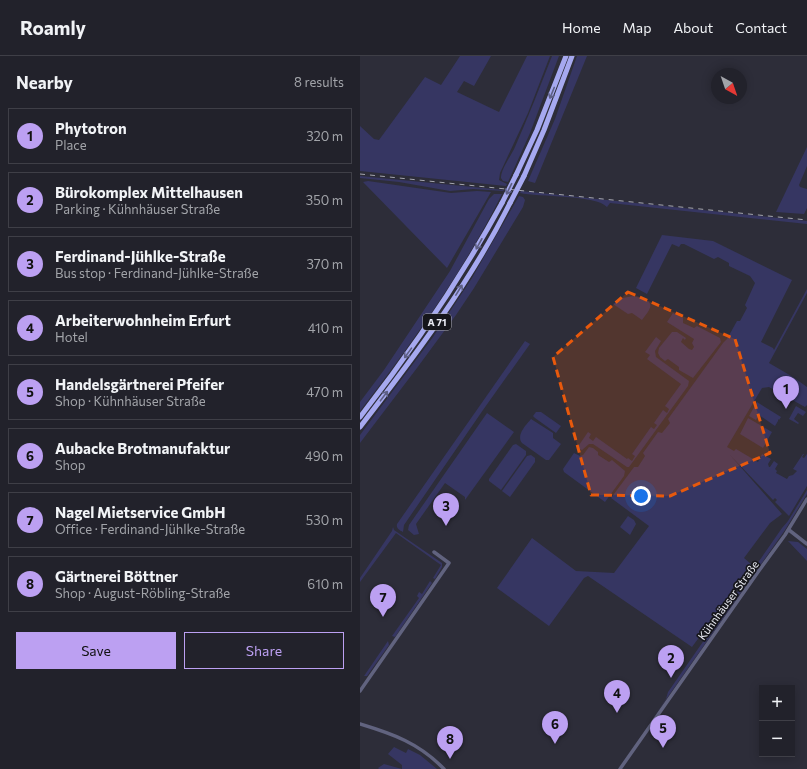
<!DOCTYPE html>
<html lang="en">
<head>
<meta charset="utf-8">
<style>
	body { margin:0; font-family:Commissioner,sans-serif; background:#2a2a33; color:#f1f3f6 }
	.controls { position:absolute; right:12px; bottom:12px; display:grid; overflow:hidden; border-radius:0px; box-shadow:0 2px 10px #0003 }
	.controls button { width:36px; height:36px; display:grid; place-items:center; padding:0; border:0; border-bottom:1px solid #3f3f47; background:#22222b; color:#f1f3f6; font:20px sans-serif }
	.compass { position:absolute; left:351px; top:12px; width:36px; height:36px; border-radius:50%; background:#22222b; box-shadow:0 2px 10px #0003; rotate:140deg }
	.you { position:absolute; left:281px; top:440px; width:14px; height:14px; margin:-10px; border:3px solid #fff; border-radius:50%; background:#1a73e8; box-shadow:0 0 0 6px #1a73e833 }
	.badge { display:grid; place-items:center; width:26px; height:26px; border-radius:50%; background:#bca0f2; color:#111; font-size:13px; font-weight:700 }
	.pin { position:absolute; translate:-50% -33px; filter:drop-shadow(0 1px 2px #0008) }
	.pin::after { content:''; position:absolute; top:21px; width:14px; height:12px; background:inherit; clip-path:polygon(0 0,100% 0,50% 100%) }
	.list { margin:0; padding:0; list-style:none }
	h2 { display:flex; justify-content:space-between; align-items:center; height:52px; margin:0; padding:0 16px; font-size:17px }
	h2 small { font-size:13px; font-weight:400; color:#a2a4a9 }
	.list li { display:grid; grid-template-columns:26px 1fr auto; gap:12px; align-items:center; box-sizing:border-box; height:56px; margin:0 8px 8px; padding:0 8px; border:1px solid #3f3f47; border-radius:0px }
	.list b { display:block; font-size:15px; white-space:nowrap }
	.list p { margin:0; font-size:13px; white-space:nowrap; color:#a2a4a9 }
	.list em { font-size:13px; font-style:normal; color:#a2a4a9 }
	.actions { display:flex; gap:8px; padding:12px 16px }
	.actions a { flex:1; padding:9px 0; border:1px solid #bca0f2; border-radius:0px; text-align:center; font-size:14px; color:#bca0f2 }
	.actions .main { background:#bca0f2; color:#111 }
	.map { position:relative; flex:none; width:447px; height:713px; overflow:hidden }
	header { display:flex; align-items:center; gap:24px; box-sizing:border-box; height:56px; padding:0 20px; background:#22222b; border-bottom:1px solid #3f3f47 }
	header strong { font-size:19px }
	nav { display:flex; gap:22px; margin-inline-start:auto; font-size:14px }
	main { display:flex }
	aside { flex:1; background:#22222b }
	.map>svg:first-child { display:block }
	.green { fill:#363662 }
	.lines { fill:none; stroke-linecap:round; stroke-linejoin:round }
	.minor { stroke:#61637f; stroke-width:3.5 }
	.highway { stroke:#a6a9f0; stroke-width:5 }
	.rail { stroke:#a5a6af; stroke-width:1; stroke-dasharray:5 5; stroke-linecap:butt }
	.highway-bridge { stroke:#a6a9f0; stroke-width:5 }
	.oneway { stroke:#5e6086 }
	.marked { fill:#e8590c; fill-opacity:0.2; stroke:#e8590c; stroke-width:3; stroke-dasharray:8 5; stroke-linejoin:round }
	.labels { text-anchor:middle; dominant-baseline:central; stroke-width:3.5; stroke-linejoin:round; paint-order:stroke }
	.shield { fill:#16161b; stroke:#abacb3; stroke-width:1 }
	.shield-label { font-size:10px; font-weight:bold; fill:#ebecf4 }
	.street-label { font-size:11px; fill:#ebecf4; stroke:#16161b }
</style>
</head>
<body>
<header>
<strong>Roamly</strong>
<nav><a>Home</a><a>Map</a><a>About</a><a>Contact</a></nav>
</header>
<main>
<aside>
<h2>Nearby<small>8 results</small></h2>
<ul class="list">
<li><span class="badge">1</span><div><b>Phytotron</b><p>Place</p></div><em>320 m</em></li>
<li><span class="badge">2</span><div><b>Bürokomplex Mittelhausen</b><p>Parking · Kühnhäuser Straße</p></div><em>350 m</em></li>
<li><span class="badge">3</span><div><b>Ferdinand-Jühlke-Straße</b><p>Bus stop · Ferdinand-Jühlke-Straße</p></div><em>370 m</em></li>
<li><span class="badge">4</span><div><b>Arbeiterwohnheim Erfurt</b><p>Hotel</p></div><em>410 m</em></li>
<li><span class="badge">5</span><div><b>Handelsgärtnerei Pfeifer</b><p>Shop · Kühnhäuser Straße</p></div><em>470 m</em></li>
<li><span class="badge">6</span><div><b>Aubacke Brotmanufaktur</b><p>Shop</p></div><em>490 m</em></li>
<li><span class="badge">7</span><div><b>Nagel Mietservice GmbH</b><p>Office · Ferdinand-Jühlke-Straße</p></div><em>530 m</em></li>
<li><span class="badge">8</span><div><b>Gärtnerei Böttner</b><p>Shop · August-Röbling-Straße</p></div><em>610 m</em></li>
</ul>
<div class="actions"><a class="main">Save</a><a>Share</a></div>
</aside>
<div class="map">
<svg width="447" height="713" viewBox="0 0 447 713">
	<rect width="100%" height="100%" fill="#2d2d39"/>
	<g class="green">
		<polygon points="100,0 131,0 114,30 104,25 97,36 139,56 167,0 190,0 168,57 140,117 139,124 147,128 146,130 0,115 0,70 14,83 19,84 65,21 81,29"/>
		<path d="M192,0H199L170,77L148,126L143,125L141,122C141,113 151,100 155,91C168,61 180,31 192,0Z"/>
		<polygon points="217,0 227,0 175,127 168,125 195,63"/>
		<polygon points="447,91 447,110 439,129 440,131 447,133 447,152 444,158 416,156"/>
		<polygon points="0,120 144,134 143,135 113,133 90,135 39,126 0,122"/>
		<polygon points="8,125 91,137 117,135 131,136 87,212 3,126"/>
		<path d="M161,135L447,165V168L250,147L247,151C237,139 177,141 160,137Z"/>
		<path d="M134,138H142C104,214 53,286 0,355V346L24,314L90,215L129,143Z"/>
		<polygon points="159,140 163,141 165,144 163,151 114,232 96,259 57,312 0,387 0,379 73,281 112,222"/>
		<polygon points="302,179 353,185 432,224 401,286 413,292 414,294 447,233 447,237 409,307 433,321 447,331 447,349 445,351 409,331 402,332 367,391 374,395 376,393 398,406 402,398 411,403 408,408 409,411 410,411 414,405 418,408 415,413 417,415 416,417 427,423 429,420 433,419 437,415 433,413 443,398 444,398 442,401 444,402 447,398 447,430 429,460 415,446 417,444 415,442 413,444 370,399 422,458 410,467 384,502 392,509 332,591 228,520 224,522 189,570 137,532 172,482 216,515 254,517 289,470 251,442 274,411 278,411 285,400 283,397 298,376 302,377 310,367 308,363 363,287 367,283 377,265 380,265 387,252 385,249 395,227 390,220 369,210 369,207 358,201 354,203 324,188 321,188 319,191 312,188 287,238 276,232"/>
		<path d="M273,240C295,245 294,249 282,264L272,257L268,258L253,248L263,242Z"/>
		<polygon points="313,257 323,262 323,267 334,272 337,270 360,282 361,286 333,322 319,314 319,311 308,303 305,305 300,301 298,297 299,292 312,276 317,276 326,282 325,284 323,282 321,286 329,293 332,294 334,291 332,287 334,283 307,266"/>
		<polygon points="296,281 301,285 295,295 296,301 329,325 328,330 269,411 267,411 233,388 229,388 222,394 217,392 228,376 231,378 229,382 233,385 236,381 267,403 268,402 272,405 275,400 272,398 291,371 294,373 297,369 294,367 303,354 307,357 309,353 305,350 321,328 287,303 290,299 285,296"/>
		<path d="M165,285L170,288L123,354L44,469L43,476C39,474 36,472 37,468Z"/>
		<polygon points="397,346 421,361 419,364 418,363 418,365 415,370 399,359 396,364 389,360"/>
		<polygon points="436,350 446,356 443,360 438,357 434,363 439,367 438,368 429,363"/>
		<polygon points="176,356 181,356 201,370 196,377 175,362 173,360"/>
		<polygon points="127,357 154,376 105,444 105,441 85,427 56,468 59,478 54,479 48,474 49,469"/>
		<polygon points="388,362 412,376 403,392 380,378"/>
		<path d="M171,363L193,377V382L201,388L189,404H186L162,387C156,379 166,369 171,363Z"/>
		<polygon points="156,388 166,395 166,399 141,434 129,425 129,423 153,389"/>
		<polygon points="229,391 233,392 238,396 238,399 249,406 252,404 265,415 264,420 245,446 204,416 203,413 214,397 220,400 223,399"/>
		<polygon points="171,399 175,402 175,406 150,441 142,435 167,400"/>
		<polygon points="447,434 447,438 425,474 293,662 306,643 308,636 422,472 428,465"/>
		<polygon points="268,460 274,464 276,468 270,479 260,471"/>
		<polygon points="33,471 34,474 82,507 82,511 75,523 73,522 81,509 36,477 0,526 0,522 32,475"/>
		<polygon points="428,485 438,486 447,493 447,505"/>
		<polygon points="70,525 72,527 35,581 32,580 59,542 57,540 59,536 62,538"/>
		<polygon points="28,585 29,589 7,620 4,620"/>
		<polygon points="34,691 46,697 48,693 60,699 77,713 19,713 18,712 24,708 42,713 42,709 28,698"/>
	</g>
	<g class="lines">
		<g class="minor">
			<polyline points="429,474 447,488"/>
			<polyline points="0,635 89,507 74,496"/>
			<path d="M0,668C33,678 59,687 84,713"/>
			<polyline points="260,713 398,516 425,479 447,443"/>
		</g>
		<g class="highway">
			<polyline points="156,119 177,74 206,0"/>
			<polyline points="164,120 184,74 212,0"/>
			<path d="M0,361C53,293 101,222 142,147"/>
			<path d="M0,371C54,301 110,227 150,147"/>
		</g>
		<polyline class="rail" points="0,118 447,164"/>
		<g class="highway-bridge">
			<polyline points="142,147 156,119"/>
			<polyline points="150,147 164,120"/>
		</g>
	</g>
	<defs><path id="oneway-shaft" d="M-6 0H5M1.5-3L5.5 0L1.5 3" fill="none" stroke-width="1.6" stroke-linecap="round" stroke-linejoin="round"/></defs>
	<g class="oneway">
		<use href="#oneway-shaft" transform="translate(192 37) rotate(112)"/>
		<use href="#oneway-shaft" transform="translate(149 133) rotate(116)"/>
		<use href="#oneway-shaft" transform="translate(119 188) rotate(119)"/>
		<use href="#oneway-shaft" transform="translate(99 234) rotate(-58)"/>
		<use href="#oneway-shaft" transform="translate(48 297) rotate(126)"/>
		<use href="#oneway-shaft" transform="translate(24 340) rotate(-53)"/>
	</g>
	<path class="marked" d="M268,236L375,283L410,397L310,440L231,439L193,301Z"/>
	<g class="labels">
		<rect class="shield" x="63" y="258" width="28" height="16" rx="3"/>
		<g class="shield-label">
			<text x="77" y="266">A 71</text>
		</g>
		<g class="street-label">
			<text transform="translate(368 544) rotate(-54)">Kühnhäuser Straße</text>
		</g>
	</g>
</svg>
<div class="controls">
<button>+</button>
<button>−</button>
</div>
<svg class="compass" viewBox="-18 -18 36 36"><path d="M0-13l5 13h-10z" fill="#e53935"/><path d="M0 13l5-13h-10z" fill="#a2a4a9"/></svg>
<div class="you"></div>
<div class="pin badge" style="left:426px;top:353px">1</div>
<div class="pin badge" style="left:311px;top:622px">2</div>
<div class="pin badge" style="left:86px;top:470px">3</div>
<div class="pin badge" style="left:257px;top:657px">4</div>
<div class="pin badge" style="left:303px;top:692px">5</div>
<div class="pin badge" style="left:195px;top:688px">6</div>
<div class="pin badge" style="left:23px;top:561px">7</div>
<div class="pin badge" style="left:90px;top:703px">8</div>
</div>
</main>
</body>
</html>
